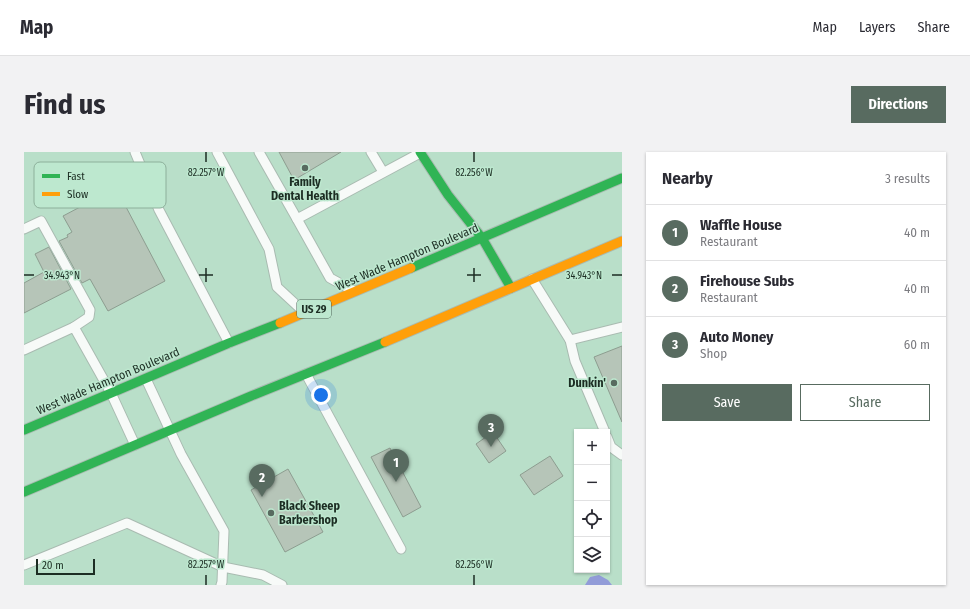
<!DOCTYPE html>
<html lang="en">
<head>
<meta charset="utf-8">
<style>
	body { margin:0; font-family:"Fira Sans Condensed",sans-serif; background:#f2f2f3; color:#2b2b33 }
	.controls { position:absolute; right:12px; bottom:12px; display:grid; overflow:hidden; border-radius:0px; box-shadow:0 1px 3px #0004 }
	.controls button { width:36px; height:36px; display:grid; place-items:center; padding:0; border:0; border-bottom:1px solid #e1e1e2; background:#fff; color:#2b2b33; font:20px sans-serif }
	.scale { position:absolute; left:12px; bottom:10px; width:59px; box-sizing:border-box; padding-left:4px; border:2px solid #1c2d23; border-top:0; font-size:11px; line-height:14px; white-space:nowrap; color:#1c2d23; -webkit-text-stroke:3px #bde8cf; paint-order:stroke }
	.you { position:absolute; left:297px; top:243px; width:14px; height:14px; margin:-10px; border:3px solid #fff; border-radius:50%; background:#1a73e8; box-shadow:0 0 0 6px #1a73e833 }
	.badge { display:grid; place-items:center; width:26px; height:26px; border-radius:50%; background:#586b60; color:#fff; font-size:13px; font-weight:700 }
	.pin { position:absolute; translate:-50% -33px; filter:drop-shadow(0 1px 2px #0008) }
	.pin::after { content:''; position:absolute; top:21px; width:14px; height:12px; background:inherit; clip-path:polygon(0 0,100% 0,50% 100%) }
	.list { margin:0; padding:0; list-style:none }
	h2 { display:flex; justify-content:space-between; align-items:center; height:52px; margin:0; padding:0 16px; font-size:17px }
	h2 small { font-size:13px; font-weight:400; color:#7c7c81 }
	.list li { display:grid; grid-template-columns:26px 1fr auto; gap:12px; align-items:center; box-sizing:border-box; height:56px; padding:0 16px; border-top:1px solid #e1e1e2 }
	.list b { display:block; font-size:15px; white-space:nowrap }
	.list p { margin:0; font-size:13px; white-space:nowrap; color:#7c7c81 }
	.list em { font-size:13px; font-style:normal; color:#7c7c81 }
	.actions { display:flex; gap:8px; padding:12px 16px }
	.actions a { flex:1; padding:9px 0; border:1px solid #586b60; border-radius:0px; text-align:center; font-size:14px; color:#586b60 }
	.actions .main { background:#586b60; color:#fff }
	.icon { flex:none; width:22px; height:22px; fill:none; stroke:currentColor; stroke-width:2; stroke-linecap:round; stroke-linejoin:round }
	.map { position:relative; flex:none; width:598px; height:433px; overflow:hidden; border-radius:0px }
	header { display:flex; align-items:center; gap:24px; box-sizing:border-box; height:56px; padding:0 20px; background:#fff; border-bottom:1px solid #e1e1e2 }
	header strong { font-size:19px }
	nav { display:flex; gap:22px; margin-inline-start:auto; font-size:14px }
	.intro { display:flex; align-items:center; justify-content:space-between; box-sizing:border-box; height:96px; padding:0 24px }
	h1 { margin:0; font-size:28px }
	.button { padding:10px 18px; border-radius:0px; background:#586b60; color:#fff; font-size:14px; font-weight:700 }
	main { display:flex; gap:24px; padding:0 24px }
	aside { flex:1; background:#fff; border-radius:0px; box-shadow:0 1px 3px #0004 }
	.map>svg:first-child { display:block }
	.built { fill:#b9dfc9; fill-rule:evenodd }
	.water { fill:#929cd8 }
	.building { fill:#b6c5b8; stroke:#8d9d90 }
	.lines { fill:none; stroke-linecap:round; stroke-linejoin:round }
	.lane-casing { stroke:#a9bbb1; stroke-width:11 }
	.fast-casing { stroke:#a9bbb1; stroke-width:11 }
	.slow-casing { stroke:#a9bbb1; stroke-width:11 }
	.lane { stroke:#f7faf8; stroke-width:9 }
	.fast { stroke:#30b455; stroke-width:9 }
	.slow { stroke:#ff9f0a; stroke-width:9 }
	.ticks { fill:none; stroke:#1c2d23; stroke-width:1.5 }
	.poi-dot { fill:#586b60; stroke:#bde8cf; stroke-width:1.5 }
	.labels { text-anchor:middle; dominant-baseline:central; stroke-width:3; stroke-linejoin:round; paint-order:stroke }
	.shield { fill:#bde8cf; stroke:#4c6557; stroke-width:1 }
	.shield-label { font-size:11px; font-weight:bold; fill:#1c2d23 }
	.poi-label { font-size:12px; font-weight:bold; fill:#1c2d23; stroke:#bde8cf }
	.street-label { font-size:12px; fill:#1c2d23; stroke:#bde8cf }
	.key { fill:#bde8cf; stroke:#8db09b; stroke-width:1 }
	.key-label { font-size:11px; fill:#1c2d23 }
	.ticks-label { font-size:10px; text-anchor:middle; fill:#1c2d23; stroke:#bde8cf; stroke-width:3; stroke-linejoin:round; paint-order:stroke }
</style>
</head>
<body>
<header>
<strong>Map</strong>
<nav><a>Map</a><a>Layers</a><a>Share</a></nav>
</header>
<div class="intro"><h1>Find us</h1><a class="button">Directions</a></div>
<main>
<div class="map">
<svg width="598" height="433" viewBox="0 0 598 433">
	<rect width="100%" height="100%" fill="#c7ded0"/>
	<path class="built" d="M0,0H598V433H0ZM553,280H583V418H553Z"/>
	<polygon class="water" points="575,423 584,428 588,433 561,433 566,425"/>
	<g class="building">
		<polygon points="255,0 317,0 270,28"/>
		<polygon points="92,36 141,129 84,159 66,127 58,131 35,89 44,85 43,83 48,80 39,64"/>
		<polygon points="25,95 47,137 0,161 0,131 20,120 11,102"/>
		<polygon points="598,194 598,270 570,205"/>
		<polygon points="469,280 482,299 465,311 452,292"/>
		<polygon points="366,296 397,355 379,365 347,305"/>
		<polygon points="526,304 539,324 510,343 496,323"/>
		<polygon points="264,317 299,380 261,400 227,338"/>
	</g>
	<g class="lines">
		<g class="lane-casing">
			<g id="lane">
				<polyline points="111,0 135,58 205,191"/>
				<polyline points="193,0 245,97 253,135 280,160"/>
				<polyline points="235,0 273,67"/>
				<polyline points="347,0 359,20"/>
				<polyline points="0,77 17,69 66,158 65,165 50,175"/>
				<polyline points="508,127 546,188 598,175"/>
				<polyline points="328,138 306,126 273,67 396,1"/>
				<polyline points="546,188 551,209 581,280"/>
				<polyline points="0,198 50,175 87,241 111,293"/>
				<polyline points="282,222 377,397"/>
				<polyline points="122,227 157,302 200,379 198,430 197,433"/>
				<polyline points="583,285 587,295 598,303"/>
				<polyline points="0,413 103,371 199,415 239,423 258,433"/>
			</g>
		</g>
		<g class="fast-casing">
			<g id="fast">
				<polyline points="396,0 424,43 458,86 487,136"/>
				<polyline points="387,116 598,26"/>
				<polyline points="0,278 205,191 256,171"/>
				<polyline points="0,340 227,244 361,190"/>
			</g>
		</g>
		<g class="slow-casing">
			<g id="slow">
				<polyline points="256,171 387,116"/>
				<polyline points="361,190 598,89"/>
			</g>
		</g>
		<use href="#lane" class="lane"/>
		<use href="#fast" class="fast"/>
		<use href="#slow" class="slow"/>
	</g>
	<path class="ticks" d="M182,0V10M450,0V10M182,116V130M450,116V130M0,123H10M175,123H189M443,123H457M588,123H598M182,423V433M450,423V433"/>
	<g class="poi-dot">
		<circle cx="281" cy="16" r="4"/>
		<circle cx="590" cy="231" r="4"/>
		<circle cx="247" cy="361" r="4"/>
	</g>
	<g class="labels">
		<rect class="shield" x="273" y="148" width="34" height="18" rx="3"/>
		<g class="shield-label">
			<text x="290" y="157">US 29</text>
		</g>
		<g class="poi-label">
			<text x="281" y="30">Family<tspan x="281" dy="14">Dental Health</tspan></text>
			<text x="582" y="231" text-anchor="end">Dunkin'</text>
			<text x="255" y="354" text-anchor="start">Black Sheep<tspan x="255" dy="14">Barbershop</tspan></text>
		</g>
		<g class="street-label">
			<text transform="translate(383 105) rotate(-23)">West Wade Hampton Boulevard</text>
			<text transform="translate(84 229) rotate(-23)">West Wade Hampton Boulevard</text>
		</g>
	</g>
	<rect x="10" y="10" width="132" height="46" rx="6" class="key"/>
	<rect x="18" y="22" width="18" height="4" fill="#30b455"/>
	<rect x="18" y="40" width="18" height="4" fill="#ff9f0a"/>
	<g class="key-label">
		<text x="43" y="28">Fast</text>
		<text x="43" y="46">Slow</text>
	</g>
	<g class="ticks-label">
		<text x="182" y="24">82.257°W</text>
		<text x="450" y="24">82.256°W</text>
		<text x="38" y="127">34.943°N</text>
		<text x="560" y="127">34.943°N</text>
		<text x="182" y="416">82.257°W</text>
		<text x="450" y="416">82.256°W</text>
	</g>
</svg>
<div class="controls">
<button>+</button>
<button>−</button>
<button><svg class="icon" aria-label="locate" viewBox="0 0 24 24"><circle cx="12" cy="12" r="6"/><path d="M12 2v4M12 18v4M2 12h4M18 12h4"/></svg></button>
<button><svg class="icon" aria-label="layers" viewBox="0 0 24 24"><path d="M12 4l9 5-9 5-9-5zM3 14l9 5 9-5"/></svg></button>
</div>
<div class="scale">20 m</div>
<div class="you"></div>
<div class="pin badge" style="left:372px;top:330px">1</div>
<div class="pin badge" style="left:238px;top:345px">2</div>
<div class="pin badge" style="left:467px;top:295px">3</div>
</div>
<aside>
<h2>Nearby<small>3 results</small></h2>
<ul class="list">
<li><span class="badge">1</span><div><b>Waffle House</b><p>Restaurant</p></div><em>40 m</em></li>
<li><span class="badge">2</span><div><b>Firehouse Subs</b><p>Restaurant</p></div><em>40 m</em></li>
<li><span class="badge">3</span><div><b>Auto Money</b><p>Shop</p></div><em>60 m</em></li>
</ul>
<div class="actions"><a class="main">Save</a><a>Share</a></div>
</aside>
</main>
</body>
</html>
